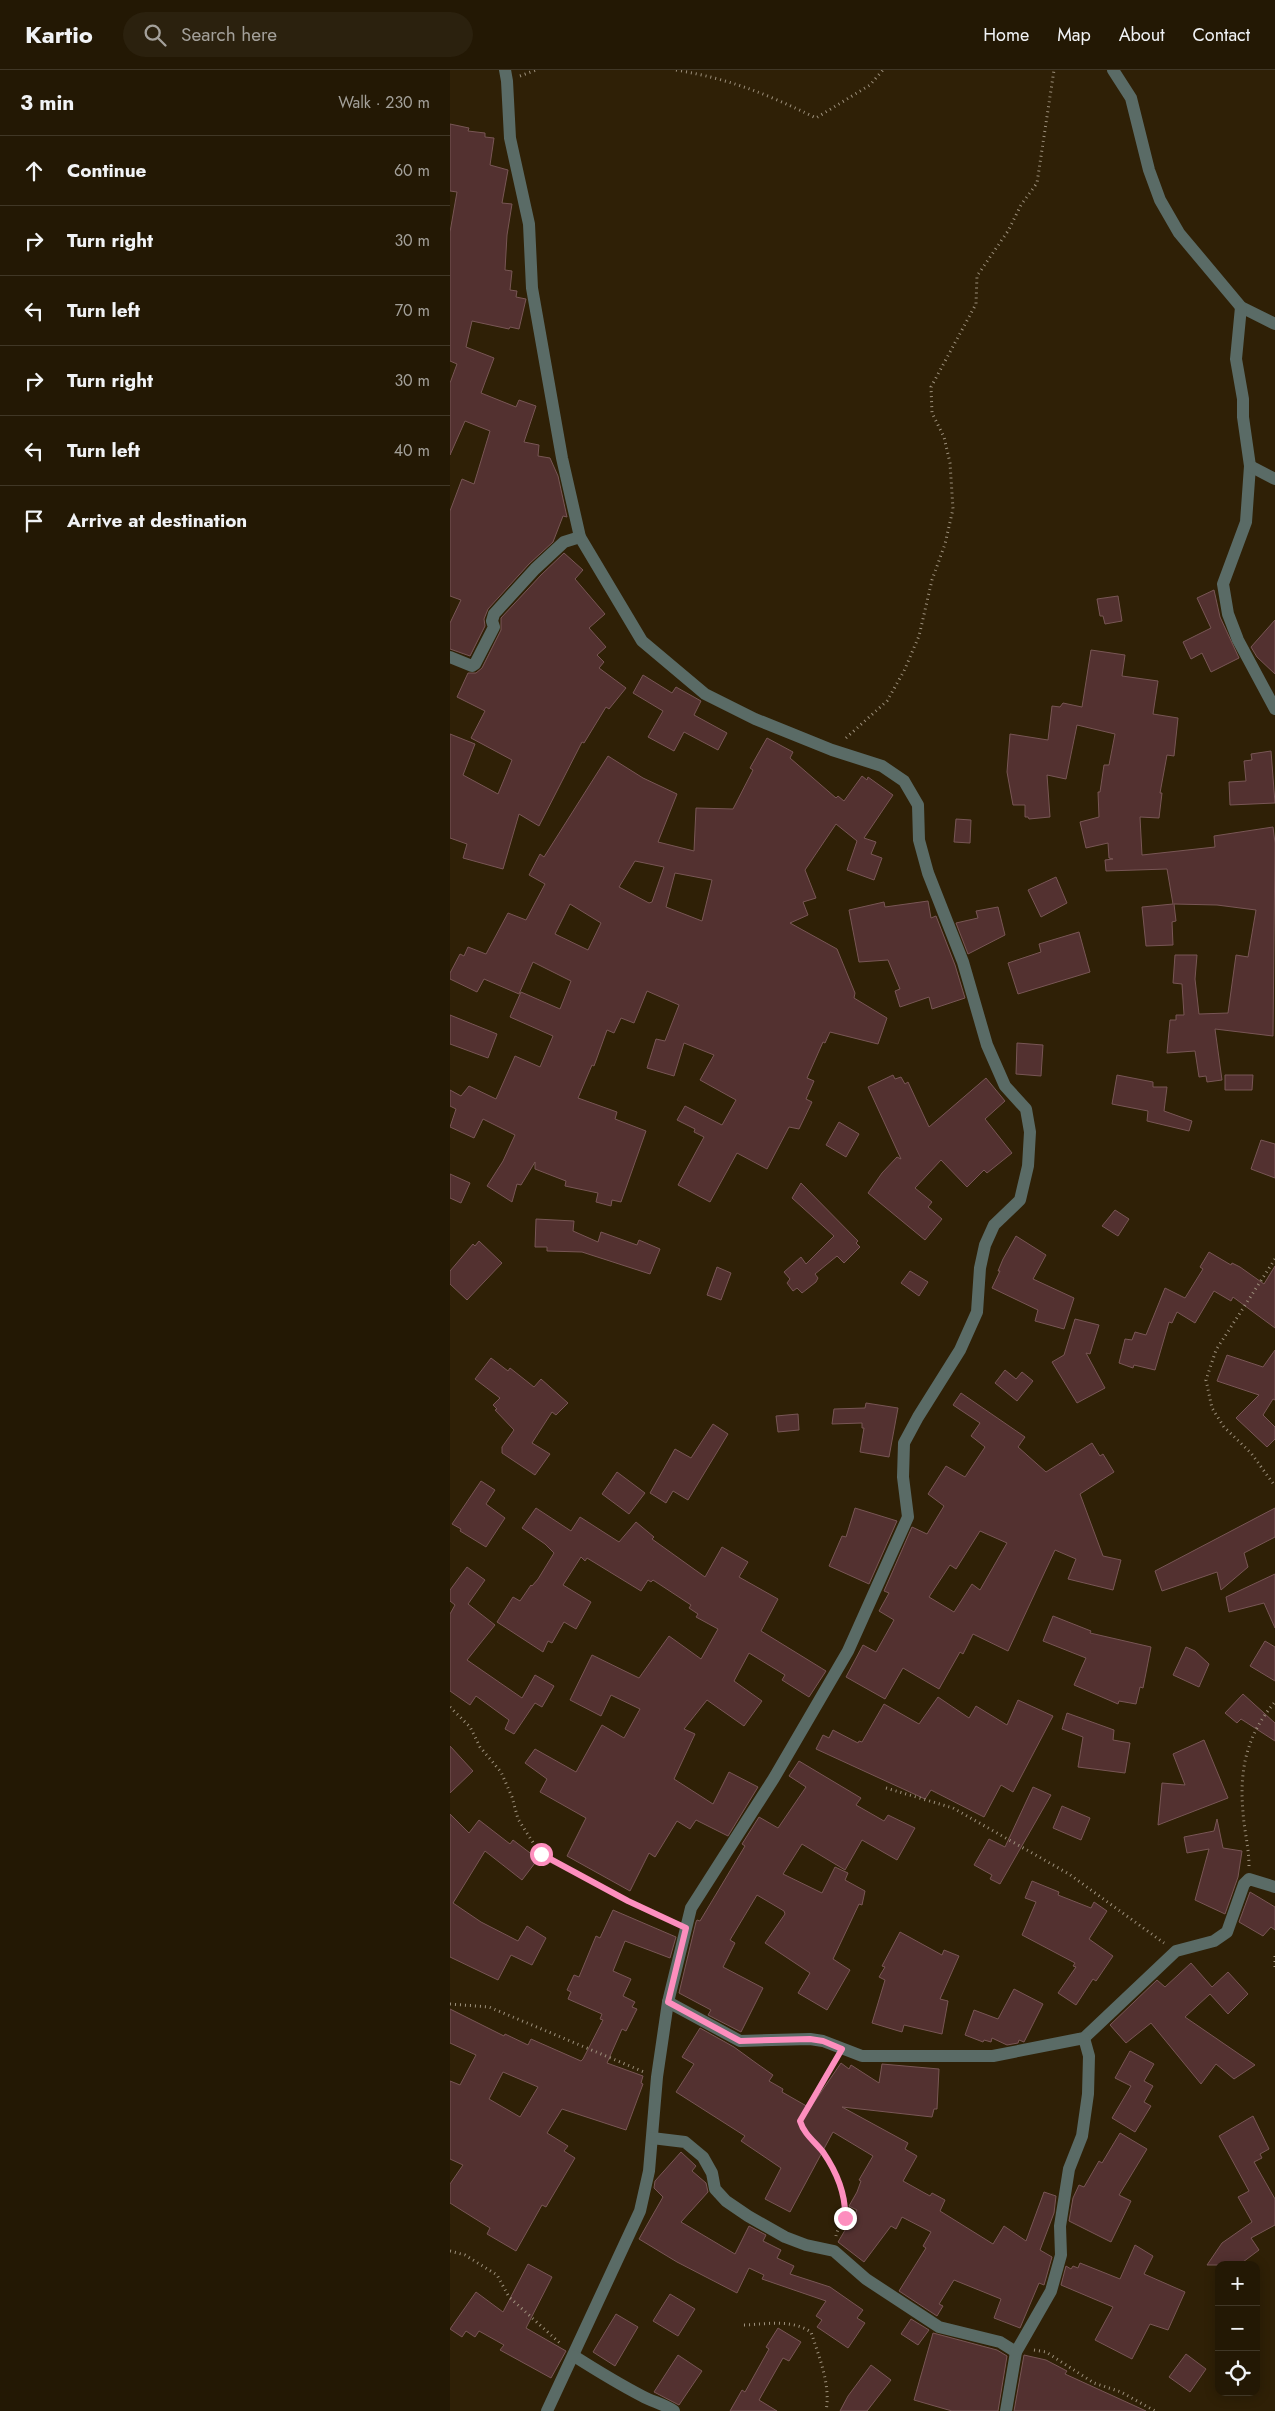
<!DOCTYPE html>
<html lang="en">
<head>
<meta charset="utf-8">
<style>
	body { margin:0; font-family:Jost,sans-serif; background:#2b210e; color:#f1f3f6 }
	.controls { position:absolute; right:15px; bottom:15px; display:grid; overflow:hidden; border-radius:10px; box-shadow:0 2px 12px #0003 }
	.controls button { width:45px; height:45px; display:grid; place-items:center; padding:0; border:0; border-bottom:1px solid #403726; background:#231804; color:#f1f3f6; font:25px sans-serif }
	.stop { position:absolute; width:15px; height:15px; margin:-11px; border:4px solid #fd8ebe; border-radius:50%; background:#fff }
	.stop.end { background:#fd8ebe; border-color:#fff; box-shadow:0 1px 5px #0008 }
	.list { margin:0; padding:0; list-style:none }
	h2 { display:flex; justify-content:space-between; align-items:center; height:65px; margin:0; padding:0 20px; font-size:21px }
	h2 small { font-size:16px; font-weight:400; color:#a3a09a }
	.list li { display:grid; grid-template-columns:32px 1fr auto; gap:15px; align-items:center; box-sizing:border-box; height:70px; padding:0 20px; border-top:1px solid #403726 }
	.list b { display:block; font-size:19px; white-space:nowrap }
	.list em { font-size:16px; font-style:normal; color:#a3a09a }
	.icon { flex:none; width:28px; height:28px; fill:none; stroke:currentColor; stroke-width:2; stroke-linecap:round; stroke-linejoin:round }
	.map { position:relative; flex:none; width:825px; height:2341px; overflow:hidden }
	header { display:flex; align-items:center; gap:30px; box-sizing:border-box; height:70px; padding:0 25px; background:#231804; border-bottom:1px solid #403726 }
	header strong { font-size:24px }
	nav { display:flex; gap:28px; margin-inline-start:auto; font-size:18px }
	.search { width:350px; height:45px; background:#2b210e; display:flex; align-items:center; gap:12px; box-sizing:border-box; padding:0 18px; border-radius:28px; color:#a3a09a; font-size:19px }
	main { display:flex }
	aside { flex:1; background:#231804 }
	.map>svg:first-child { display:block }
	.building { fill:#533130; stroke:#785655; fill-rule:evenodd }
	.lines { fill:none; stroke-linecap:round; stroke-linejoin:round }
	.path { stroke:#9d907c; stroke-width:3; stroke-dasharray:1 4; stroke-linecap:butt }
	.minor { stroke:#5a6b66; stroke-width:12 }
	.route { stroke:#fd8ebe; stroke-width:6 }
</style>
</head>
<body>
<header>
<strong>Kartio</strong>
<div class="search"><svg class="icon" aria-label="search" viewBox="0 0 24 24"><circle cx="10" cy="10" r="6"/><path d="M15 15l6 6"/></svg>Search here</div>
<nav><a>Home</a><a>Map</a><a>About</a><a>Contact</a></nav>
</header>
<main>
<aside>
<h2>3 min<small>Walk · 230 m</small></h2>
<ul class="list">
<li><svg class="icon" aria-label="ahead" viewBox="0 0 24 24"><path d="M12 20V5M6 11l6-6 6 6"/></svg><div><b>Continue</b></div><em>60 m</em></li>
<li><svg class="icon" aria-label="right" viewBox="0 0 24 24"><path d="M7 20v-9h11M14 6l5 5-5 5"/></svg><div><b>Turn right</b></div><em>30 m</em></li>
<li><svg class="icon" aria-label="left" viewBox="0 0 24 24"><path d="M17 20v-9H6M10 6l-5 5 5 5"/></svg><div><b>Turn left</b></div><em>70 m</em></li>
<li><svg class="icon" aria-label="right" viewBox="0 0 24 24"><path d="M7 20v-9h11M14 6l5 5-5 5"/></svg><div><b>Turn right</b></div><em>30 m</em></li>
<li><svg class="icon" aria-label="left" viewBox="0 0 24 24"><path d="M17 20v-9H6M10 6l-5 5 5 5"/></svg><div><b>Turn left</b></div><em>40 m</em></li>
<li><svg class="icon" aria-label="arrive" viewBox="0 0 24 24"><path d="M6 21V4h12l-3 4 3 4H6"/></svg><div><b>Arrive at destination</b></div></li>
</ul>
</aside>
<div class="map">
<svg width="825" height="2341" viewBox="0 0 825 2341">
	<rect width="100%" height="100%" fill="#2f2006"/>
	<g class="building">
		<polygon points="0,54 19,58 18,61 35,63 35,67 44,68 40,95 58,100 52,133 62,134 57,165 55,200 62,201 60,220 67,221 66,227 76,229 69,259 60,257 59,259 22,251 16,277 44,288 31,323 66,337 69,330 86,336 74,372 89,375 88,386 100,388 108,406 117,447 113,446 103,472 79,494 38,539 34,549 35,556 20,586 0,579 0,553 11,530 0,526 0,441 12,409 24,414 40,361 15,351 0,385 0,313 7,294 0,291 0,162 7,122 0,121"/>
		<polygon points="114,483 133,500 125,509 155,544 139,558 156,577 147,585 154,592 149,598 176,618 159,639 156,637 134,673 132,672 89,756 69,744 53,799 13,788 17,774 0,768 0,664 25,674 13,705 48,724 62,690 21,668 35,641 7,627 18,603 26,603 32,598 51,560 51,548 91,505"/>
		<polygon points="764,520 770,547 789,588 761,602 752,583 741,589 733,572 761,558 747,528"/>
		<polygon points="668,526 672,551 655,554 653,546 650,546 647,529"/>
		<polygon points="825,550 825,604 807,587 801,577"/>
		<polygon points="641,580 675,585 672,606 708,611 703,644 728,648 724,686 717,685 710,723 712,723 709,748 690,747 692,785 765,777 764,766 823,757 825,773 823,966 765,959 772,1010 757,1012 756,1006 749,1007 745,981 717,983 720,950 726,950 726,945 734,945 732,914 723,913 725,885 747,885 745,909 749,944 778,943 786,885 798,887 806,840 767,835 724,834 726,851 722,852 723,875 696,876 692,837 723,834 717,799 656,801 655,790 663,789 659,788 658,773 636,778 630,752 649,747 648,722 650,722 654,695 659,695 665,664 627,655 616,709 597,705 600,747 579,749 578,747 575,747 575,735 563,735 557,702 560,664 598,670 602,636 610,637 613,633 632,637"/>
		<polygon points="193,605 222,623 226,617 251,631 244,645 277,663 268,680 234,662 224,681 198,667 213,641 183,623"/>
		<path d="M317,668L343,682L340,688L386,728L388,726L394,731L412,706L417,710L418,707L443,725L414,768L426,772L421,784L432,788L424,810L397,800L407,771L386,754L355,800L366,828L353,832L358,845L340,853L387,879L405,923L404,928L437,948L428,974L380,962L375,973L373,972L357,1008L364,1011L356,1029L362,1032L349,1059L339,1057L317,1099L287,1083L260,1132L228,1115L254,1067L244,1062L245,1059L227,1050L235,1036L272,1055L286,1030L250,1010L264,985L234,973L224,1006L197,998L206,969L215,971L229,935L197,921L184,953L171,948L164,963L157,960L144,996L142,995L128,1028L167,1042L165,1049L196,1061L171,1132L162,1130L161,1136L146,1132L148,1123L115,1116L116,1111L85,1099V1092L71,1115L67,1114L62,1132L37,1116L53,1091L65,1065L33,1049L24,1068L0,1057L6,1039L0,1036V1020L11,1026L19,1016L46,1029L65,986L90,997L103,966L60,947L71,922L110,939L121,911L83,892L69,924L34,909L27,922L0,909V903L10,884L14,886L18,877L36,884L58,843L76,850L95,814L79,805L90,784L94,787L158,686L193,708L227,724L208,772L244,781L246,738L283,739L303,700L300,698ZM185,791L214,797L202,832L199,833L169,817ZM225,803L262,810L252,851L216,837ZM120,834L151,853L138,880L105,864Z"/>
		<polygon points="821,681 825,733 780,735 779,712 796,711 794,691 802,690 801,684"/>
		<polygon points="506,749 521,750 520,773 504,772"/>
		<polygon points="606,807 617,833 591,847 578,820"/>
		<polygon points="478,831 481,848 486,846 505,895 515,928 482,939 479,927 450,937 445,921 450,919 438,890 409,892 399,840 434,832 435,837"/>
		<polygon points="548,837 555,865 518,884 506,853 528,848 526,841"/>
		<polygon points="629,862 640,902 568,924 558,893 591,882 589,874"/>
		<polygon points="0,945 47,964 38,988 0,974"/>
		<polygon points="567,973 593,975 591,1006 566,1004"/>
		<polygon points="443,1005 445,1009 451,1007 455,1014 458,1012 479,1057 536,1008 555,1031 535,1049 562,1083 537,1103 534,1100 517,1117 491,1090 465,1118 482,1132 478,1137 492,1149 475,1170 418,1123 432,1103 447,1087 451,1089 418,1017"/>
		<polygon points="667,1005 703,1012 703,1017 717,1017 714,1041 742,1051 739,1061 697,1051 698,1041 662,1034"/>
		<polygon points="775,1005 803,1005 802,1020 775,1020"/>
		<polygon points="389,1052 409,1064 396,1087 376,1075"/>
		<polygon points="811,1070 825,1074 825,1108 801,1099"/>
		<polygon points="0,1104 20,1113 11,1133 0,1128"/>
		<polygon points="351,1113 408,1171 406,1173 410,1177 394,1193 387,1186 365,1204 368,1208 366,1212 352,1223 347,1218 343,1221 337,1213 340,1209 334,1202 351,1187 356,1194 384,1166 342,1128"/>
		<polygon points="665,1140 679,1149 668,1166 652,1156"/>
		<polygon points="86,1149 124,1151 123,1161 148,1172 151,1162 187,1175 189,1170 210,1179 200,1204 132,1182 97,1181 97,1177 85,1177"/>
		<polygon points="566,1166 596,1185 583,1209 624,1228 614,1259 585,1251 588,1240 542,1218 550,1201 548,1201 553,1189"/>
		<polygon points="29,1171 52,1193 17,1230 0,1214 0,1201 23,1174 25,1176"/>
		<polygon points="759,1182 781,1195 782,1193 790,1197 814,1214 825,1196 825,1258 783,1227 781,1231 764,1221 745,1253 727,1242 722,1253 719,1252 705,1300 684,1295 683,1298 669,1293 675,1269 682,1270 685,1262 696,1265 715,1218 735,1228 753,1199 750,1197"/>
		<polygon points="267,1197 281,1203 271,1230 257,1225"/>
		<polygon points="460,1201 478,1212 469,1226 451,1213"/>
		<polygon points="625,1249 649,1255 640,1284 636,1283 655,1318 627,1333 602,1292 614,1285"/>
		<polygon points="825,1280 825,1330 823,1329 813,1345 825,1357 825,1369 817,1377 786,1348 809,1325 767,1311 777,1285 813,1297"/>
		<polygon points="41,1288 58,1301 60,1298 84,1317 91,1309 118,1333 106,1345 102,1342 82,1373 100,1384 85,1405 52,1383 52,1377 64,1360 45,1340 47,1339 43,1335 50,1328 25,1309"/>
		<polygon points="555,1300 566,1309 572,1302 583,1311 567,1331 545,1313"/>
		<path d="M511,1323L575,1367L568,1377L596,1402L642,1373L650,1386L653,1384L664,1402L630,1424L653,1486L671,1490L663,1520L618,1509L626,1489L605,1480L558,1581L523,1564L513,1584L510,1582L489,1619L453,1598L435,1629L396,1607L413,1575L426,1582L444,1550L429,1541L439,1523L434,1521L462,1457L477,1464L494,1436L478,1424L496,1396L515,1407L535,1377L521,1366L530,1353L503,1335ZM530,1461L557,1473L530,1520L522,1514L504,1542L479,1527L500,1495L506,1499Z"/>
		<polygon points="416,1333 448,1338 439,1387 410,1382 414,1358 412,1358 412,1353 382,1354 384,1339 415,1338"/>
		<polygon points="348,1344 349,1360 328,1362 326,1346"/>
		<polygon points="263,1354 278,1364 238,1430 223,1421 216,1433 200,1423 225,1379 241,1388"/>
		<polygon points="167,1402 195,1423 179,1444 152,1424"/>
		<polygon points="31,1411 45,1420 36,1434 55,1448 36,1477 10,1461 11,1459 2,1454"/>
		<polygon points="86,1438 121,1461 130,1447 169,1472 186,1452 204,1467 202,1469 255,1507 272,1477 298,1492 289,1507 328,1529 311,1561 376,1601 359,1627 332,1610 335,1605 299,1583 284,1611 312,1631 294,1656 257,1630 234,1659 245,1664 224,1709 263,1734 279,1702 308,1717 278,1766 246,1750 240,1759 227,1751 205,1787 199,1783 180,1821 117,1786 136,1748 90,1722 97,1709 75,1693 85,1679 126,1702 152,1655 174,1668 190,1639 161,1625 151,1646 120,1630 142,1585 189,1608 219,1566 251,1589 268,1559 246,1547 248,1544 239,1538 241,1535 203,1510 201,1512 198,1510 191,1521 137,1488 135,1491 131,1487 113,1515 141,1532 126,1559 114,1552 102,1573 98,1571 93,1582 47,1552 63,1527 70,1531 81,1515 82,1516 88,1509 104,1483 95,1474 72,1458"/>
		<polygon points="405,1438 447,1451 419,1514 379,1496 392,1466 396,1467"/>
		<polygon points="825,1438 825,1467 794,1483 798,1497 771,1520 767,1502 712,1521 705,1501"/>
		<polygon points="17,1497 35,1510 18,1534 45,1555 17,1590 72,1628 85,1605 104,1616 92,1637 85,1633 64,1664 55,1659 59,1650 26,1626 20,1635 0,1621 0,1544 5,1535 0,1531 0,1520"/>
		<polygon points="825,1504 825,1558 814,1533 779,1542 776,1527"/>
		<polygon points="603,1546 641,1561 640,1563 701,1577 693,1618 690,1617 686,1634 669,1631 668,1634 624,1615 636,1588 593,1571"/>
		<polygon points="815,1571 825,1577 825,1611 800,1596"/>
		<polygon points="736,1577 745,1581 759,1594 749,1617 723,1605"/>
		<polygon points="793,1624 825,1653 825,1671 791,1649 787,1653 775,1643"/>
		<polygon points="488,1627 519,1648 526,1636 557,1655 568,1630 603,1646 563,1722 551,1715 534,1747 481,1720 475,1729 366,1679 373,1665 379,1668 383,1660 408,1673 409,1671 412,1672 434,1634 469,1654"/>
		<polygon points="617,1643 664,1660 663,1670 680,1673 675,1703 628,1697 633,1667 612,1659"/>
		<polygon points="754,1670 778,1728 708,1755 712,1713 735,1715 723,1684"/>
		<polygon points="0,1676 23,1701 0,1723"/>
		<polygon points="349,1691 411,1728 406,1735 434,1751 438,1745 465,1758 447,1790 412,1770 395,1800 352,1774 333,1804 372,1823 385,1797 398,1803 395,1810 415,1821 412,1835 409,1834 383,1889 400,1900 377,1940 348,1923 360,1903 315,1873 335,1844 334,1841 307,1825 280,1870 285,1873 273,1897 313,1918 291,1962 258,1945 261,1940 229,1923 246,1852 247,1850 250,1851 295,1776 292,1774 309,1747 328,1758 356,1717 339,1706"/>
		<polygon points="583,1717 601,1725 550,1814 540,1809 542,1805 524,1795 539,1769 555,1777"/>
		<polygon points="612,1736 640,1748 631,1770 603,1758"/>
		<polygon points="0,1744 19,1763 29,1750 60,1774 63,1770 88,1789 72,1810 35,1781 3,1833 31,1852 68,1871 77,1856 96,1868 82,1895 61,1885 48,1910 0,1887"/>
		<polygon points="767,1749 773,1778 792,1781 788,1807 775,1844 745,1830 759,1779 737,1783 734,1767 764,1761"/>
		<polygon points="582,1811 609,1822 608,1825 641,1838 644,1832 657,1841 639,1869 663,1886 646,1911 643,1909 626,1935 608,1923 626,1897 623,1896 625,1893 572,1865 586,1832 575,1828"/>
		<polygon points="800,1822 825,1837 825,1860 821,1857 813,1866 789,1852"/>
		<path d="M163,1840L226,1867L220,1888L175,1871L163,1901L181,1909L173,1926L185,1932L182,1937L187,1939L176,1961L172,1959L157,1993L193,2006L191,2013L193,2014L176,2060L112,2039L97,2063L118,2076L114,2081L125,2088L96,2137L92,2135L66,2181L37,2164L40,2158L0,2133V2114L13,2095L0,2089V2011L10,2015L26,1985L0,1973V1939L54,1966L55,1964L78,1975L81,1969L131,1991L133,1989L153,1950L150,1949L152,1944L118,1929L121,1922L117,1920L124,1905L129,1907L146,1866L150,1868ZM53,2002L88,2017L70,2047L39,2029Z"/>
		<polygon points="450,1862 492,1885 494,1880 509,1886 490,1929 498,1931 492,1964 454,1955 452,1962 422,1953 435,1910 429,1907 435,1897 432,1896"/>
		<polygon points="741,1893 762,1917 778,1902 798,1924 778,1944 760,1924 735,1947 805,1995 784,2009 766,1994 751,2014 701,1953 676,1973 660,1955 707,1910 715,1917"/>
		<polygon points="564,1919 593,1934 574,1972 569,1970 568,1973 557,1975 542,1968 541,1972 534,1970 533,1972 515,1965 524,1940 548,1949"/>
		<polygon points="250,1958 284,1977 306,1993 323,2005 319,2011 333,2019 332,2022 360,2038 391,1993 399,1999 401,1995 429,2013 432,1994 489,1999 487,2039 484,2039 482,2047 392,2037 458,2073 455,2079 467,2086 453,2111 480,2126 482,2123 495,2130 490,2141 543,2174 554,2156 576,2171 594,2122 606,2126 604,2143 590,2180 602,2187 594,2215 589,2213 570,2258 544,2248 551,2229 504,2210 489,2234 493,2236 487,2246 449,2221 476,2178 473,2176 481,2162 452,2147 446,2159 441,2156 414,2192 388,2172 407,2140 399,2136 407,2122 411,2111 409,2110 423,2086 383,2062 340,2142 315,2129 331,2098 291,2071 295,2066 226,2022 244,1994 232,1987"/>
		<polygon points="680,1981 704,1994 694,2011 703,2016 694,2032 701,2036 685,2062 662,2048 681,2016 665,2008"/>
		<polygon points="803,2046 819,2079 810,2084 812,2088 804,2092 825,2129 825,2155 801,2168 809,2180 789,2195 757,2195 772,2173 802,2152 788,2127 799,2121 769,2066"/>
		<polygon points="670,2063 697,2079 669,2125 681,2131 661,2172 619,2151 623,2128 629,2115 634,2117 649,2091 652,2093"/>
		<polygon points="231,2082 246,2096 242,2101 256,2113 258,2122 231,2152 285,2184 299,2156 316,2165 313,2171 331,2180 327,2188 344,2196 340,2204 380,2217 413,2240 407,2248 415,2253 398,2278 367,2257 372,2250 366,2246 376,2231 312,2209 314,2205 299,2198 287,2223 227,2192 189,2169 213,2127 204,2118 205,2111"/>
		<polygon points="685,2175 703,2186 694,2204 735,2222 718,2260 700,2254 682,2289 645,2270 663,2237 611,2215 616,2196 621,2199 623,2196 628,2198 630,2193 670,2209"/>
		<polygon points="78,2194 102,2207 76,2258 116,2281 101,2308 50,2280 54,2275 29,2261 25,2267 16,2261 12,2267 0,2259 26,2222 53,2242"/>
		<polygon points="220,2224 245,2239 228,2266 203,2251"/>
		<polygon points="166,2244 188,2257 165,2296 143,2282"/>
		<polygon points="461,2249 479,2260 468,2275 451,2264"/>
		<polygon points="328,2258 351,2272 339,2291 333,2288 309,2330 327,2341 280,2341 292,2320 295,2322 319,2279 316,2277"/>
		<polygon points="483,2263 547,2280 557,2286 548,2341 502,2341 464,2330"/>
		<polygon points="736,2284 756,2299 740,2322 719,2307"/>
		<polygon points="228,2285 252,2301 229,2335 204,2322"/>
		<polygon points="574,2285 596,2290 617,2301 615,2304 696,2341 564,2341"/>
		<polygon points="421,2295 441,2310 417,2341 390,2341 398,2326"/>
	</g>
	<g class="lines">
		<g class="path">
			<path d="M226,0C280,9 317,24 366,48L420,15L433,0"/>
			<polyline points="70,6 86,0"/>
			<polyline points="396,668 437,631 454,601 469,566 482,510 495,474 503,439 500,393 494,367 482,343 481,317 526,234 527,206 558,161 571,135 587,113 604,0"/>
			<polyline points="825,1189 766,1280 756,1310 762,1338 774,1357 801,1383 825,1416"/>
			<polyline points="0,1637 20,1657 30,1677 51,1702 62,1727 68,1749 91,1785 178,1831 222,1852"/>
			<polyline points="436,1718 503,1738 619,1804 714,1873"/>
			<path d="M799,1796C799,1777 794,1760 793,1742C789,1700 797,1664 825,1632"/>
			<polyline points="825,1886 825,1900"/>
			<polyline points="0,1934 39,1937 194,2002"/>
			<path d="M385,1990L350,2051C354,2064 365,2071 373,2082C383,2097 401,2130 395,2148C392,2155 387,2159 386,2166"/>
			<polyline points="0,2181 15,2185 47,2205 59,2227 112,2275"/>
			<path d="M294,2255C318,2254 341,2249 361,2262C369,2287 381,2315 376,2341"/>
			<polyline points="584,2280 596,2282 644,2313 671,2322 705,2341"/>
		</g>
		<g class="minor">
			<polyline points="55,0 57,11 60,68 79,154 82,218 112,388 130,467 192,571 255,624 305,649 382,680 432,696 454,711 468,735 469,770 478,803 513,892 537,975 555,1016 576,1039 580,1062 578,1096 570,1130 544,1155 535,1175 530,1198 527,1242 510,1280 468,1347 454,1373 453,1407 458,1447 398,1581 324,1708 241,1838 218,1932 207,2007 199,2101 190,2141 97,2341"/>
			<polyline points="663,0 681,28 699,100 710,130 729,163 791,237 825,254"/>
			<polyline points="791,237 786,289 793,329 793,347 800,396 796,452 773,514 778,544 788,570 825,639"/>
			<polyline points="800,396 825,409"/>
			<polyline points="0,587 22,596 25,594 44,557 42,551 44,544 85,499 114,472 130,467"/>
			<polyline points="218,1932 290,1971 360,1969 373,1971 412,1986 543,1986 634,1968 726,1881 764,1871 777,1862 794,1814 799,1809 825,1817"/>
			<polyline points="202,2068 235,2072 253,2087 262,2103 265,2119 276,2131 298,2146 335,2167 356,2175 384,2181 416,2209 489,2257 550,2272 566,2282"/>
			<path d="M124,2286C146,2300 169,2314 192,2326C203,2332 214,2334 224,2341"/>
			<polyline points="556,2341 566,2282 601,2221 611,2185 610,2156 619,2099 632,2066 638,2024 639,1986 634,1968"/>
		</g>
	</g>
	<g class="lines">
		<path class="route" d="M91,1784L178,1831L236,1858L218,1932L290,1971L360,1969L373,1971L392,1979L350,2051C354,2064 364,2071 373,2082C386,2101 396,2125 395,2148"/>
	</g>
</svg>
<div class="controls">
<button>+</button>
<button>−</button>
<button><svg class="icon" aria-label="locate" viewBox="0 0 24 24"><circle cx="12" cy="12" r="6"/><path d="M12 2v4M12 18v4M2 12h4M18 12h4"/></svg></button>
</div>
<div class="stop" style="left:91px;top:1784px"></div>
<div class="stop end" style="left:395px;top:2148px"></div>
</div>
</main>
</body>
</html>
